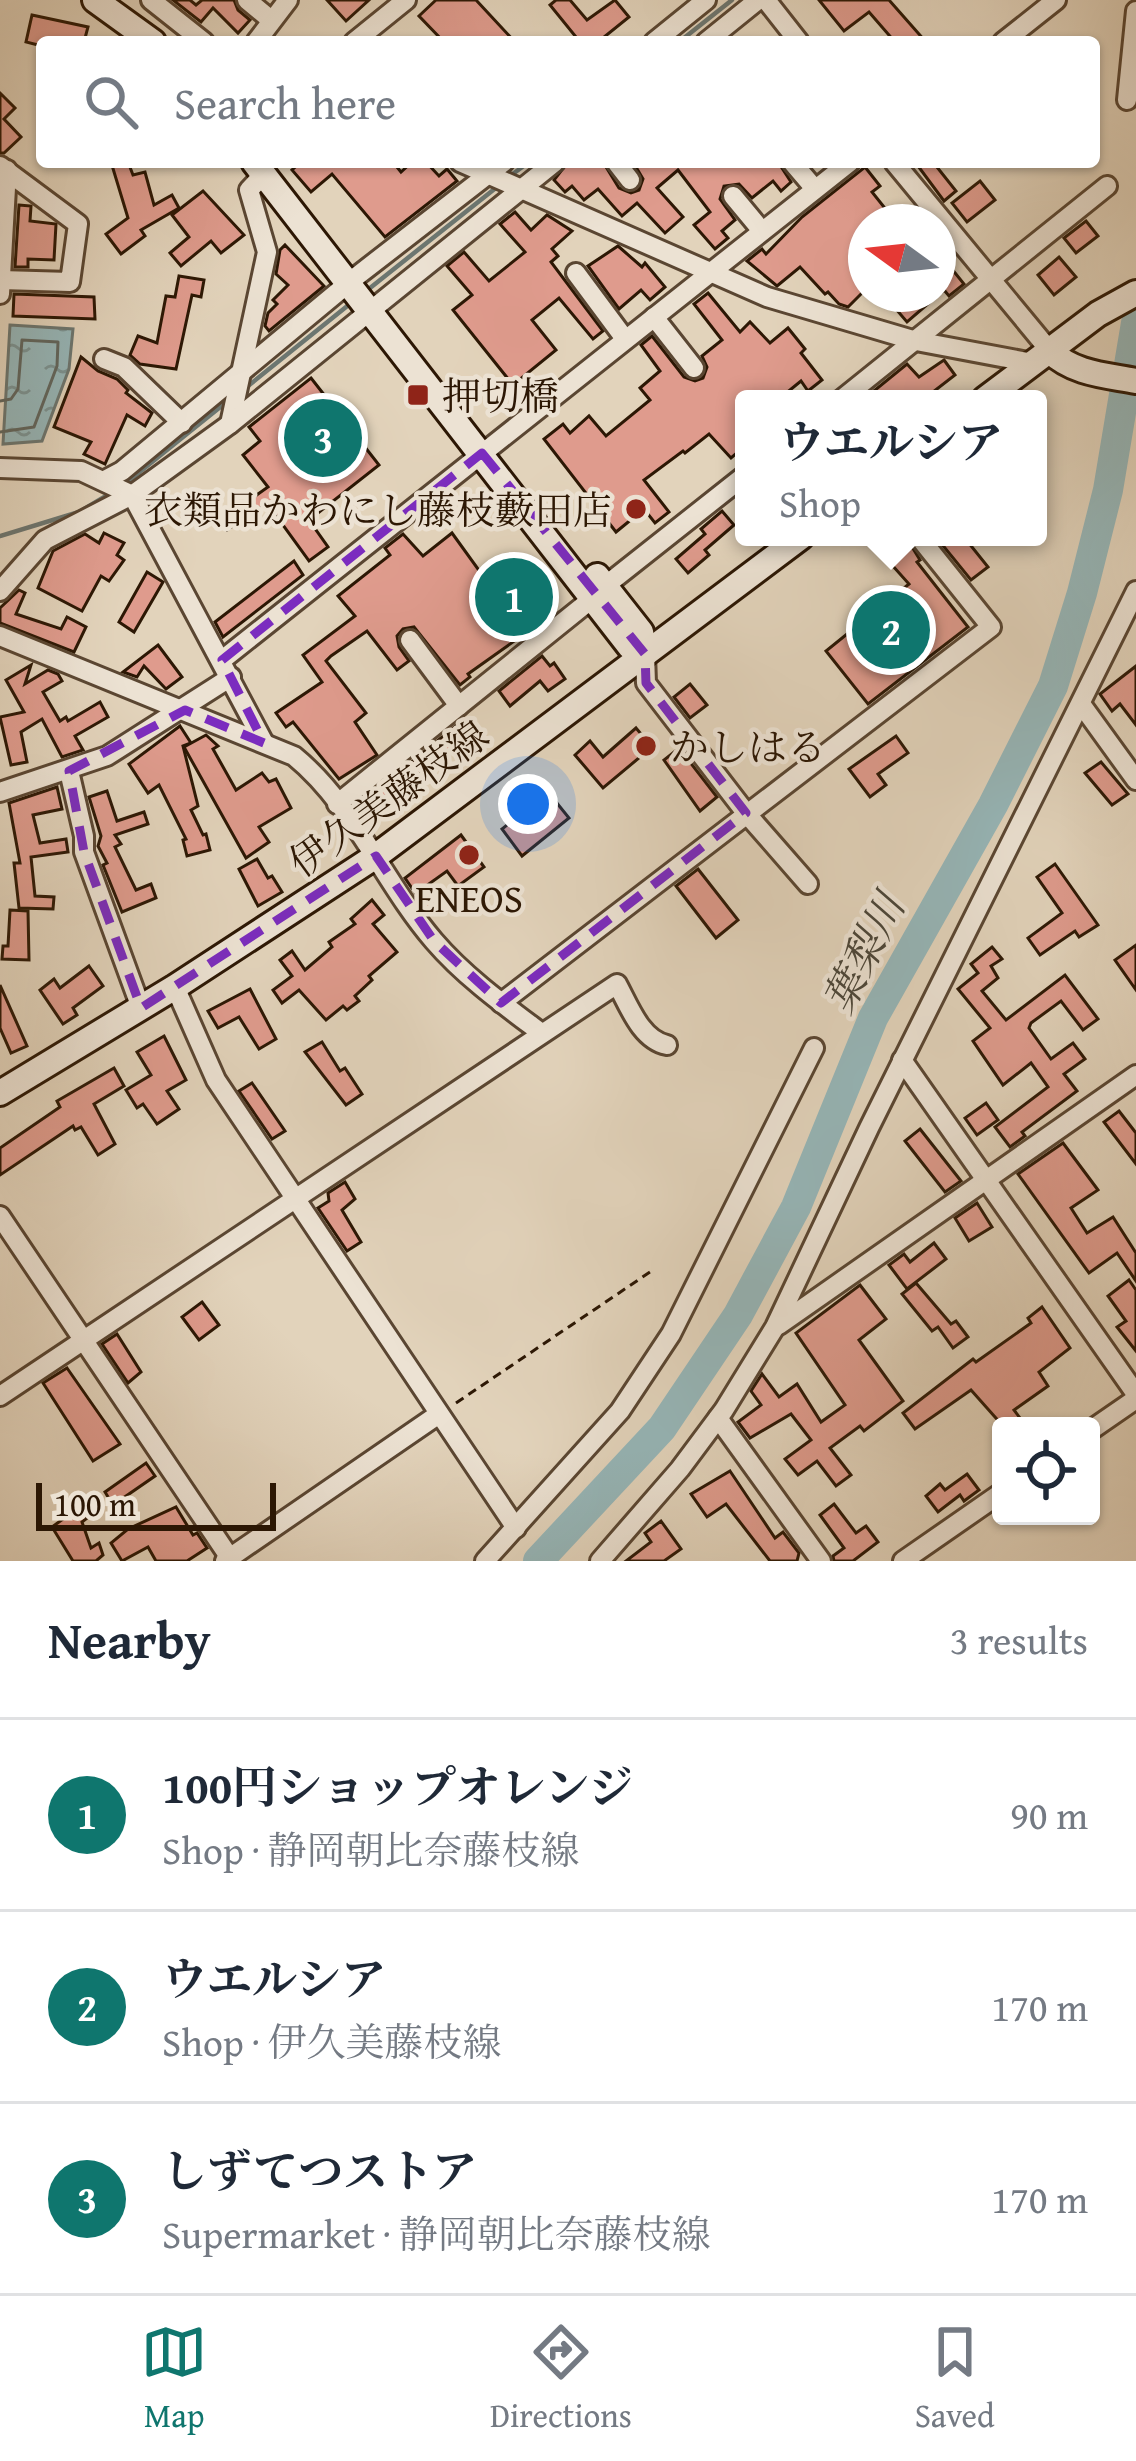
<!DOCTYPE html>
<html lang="en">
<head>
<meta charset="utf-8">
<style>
	body { margin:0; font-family:"Gentium Book Plus","Noto Serif JP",serif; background:#f6f6f7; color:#1f2937 }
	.controls { position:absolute; right:36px; bottom:36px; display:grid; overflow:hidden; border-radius:12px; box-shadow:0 3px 9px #0004 }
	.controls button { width:108px; height:108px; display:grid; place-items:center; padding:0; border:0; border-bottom:3px solid #e0e1e3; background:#fff; color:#1f2937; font:60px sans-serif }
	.compass { position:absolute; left:848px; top:204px; width:108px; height:108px; border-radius:50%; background:#fff; box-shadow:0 3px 9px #0004; rotate:285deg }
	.scale { position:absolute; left:36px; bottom:30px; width:240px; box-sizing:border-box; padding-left:12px; border:6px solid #2c1704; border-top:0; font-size:33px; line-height:42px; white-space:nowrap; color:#2c1704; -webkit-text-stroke:9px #ece2d3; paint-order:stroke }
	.you { position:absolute; left:528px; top:804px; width:42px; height:42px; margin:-30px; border:9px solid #fff; border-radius:50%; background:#1a73e8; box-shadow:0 0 0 18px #1a73e833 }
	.badge { display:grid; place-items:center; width:78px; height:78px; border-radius:50%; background:#0f766e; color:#fff; font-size:39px; font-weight:700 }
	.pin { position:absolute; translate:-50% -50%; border:6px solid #fff; box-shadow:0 3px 12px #0006 }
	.popup { position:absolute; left:735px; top:390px; width:312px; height:156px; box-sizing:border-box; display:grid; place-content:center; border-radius:12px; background:#fff; filter:drop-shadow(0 3px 9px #0005); font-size:39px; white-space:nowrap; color:#747a83 }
	.popup b { font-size:45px; color:#1f2937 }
	.popup::after { content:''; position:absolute; left:50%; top:100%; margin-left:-24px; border:24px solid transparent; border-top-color:#fff }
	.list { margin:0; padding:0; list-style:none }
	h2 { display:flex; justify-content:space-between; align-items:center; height:156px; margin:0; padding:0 48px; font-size:51px }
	h2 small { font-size:39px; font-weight:400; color:#747a83 }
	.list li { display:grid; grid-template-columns:78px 1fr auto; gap:36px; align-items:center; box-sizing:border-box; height:192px; padding:0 48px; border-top:3px solid #e0e1e3 }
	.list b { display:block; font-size:45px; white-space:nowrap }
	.list p { margin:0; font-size:39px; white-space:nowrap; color:#747a83 }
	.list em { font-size:39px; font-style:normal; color:#747a83 }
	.icon { flex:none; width:66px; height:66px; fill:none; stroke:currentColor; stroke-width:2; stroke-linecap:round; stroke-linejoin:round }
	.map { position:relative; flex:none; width:1136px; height:1561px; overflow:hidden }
	.search { position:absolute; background:#fff; box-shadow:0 3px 9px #0004; left:36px; right:36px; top:36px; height:132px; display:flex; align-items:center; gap:30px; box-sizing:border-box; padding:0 42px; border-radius:12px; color:#747a83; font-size:45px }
	.sheet { height:732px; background:#fff }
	nav { display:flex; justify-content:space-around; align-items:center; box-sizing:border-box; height:168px; border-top:3px solid #e0e1e3; background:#fff; font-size:33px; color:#747a83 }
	nav a { display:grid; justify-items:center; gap:6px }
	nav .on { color:#0f766e }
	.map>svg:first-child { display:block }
	.water { fill:url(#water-ripples); stroke:#6c7670; stroke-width:3 }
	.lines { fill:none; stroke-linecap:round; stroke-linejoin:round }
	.shore { stroke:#61665e; stroke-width:3 }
	.stream { stroke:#6c7670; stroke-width:4.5 }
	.river { stroke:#96b6b8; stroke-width:30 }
	.building { fill:#df9b8d; stroke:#2c1704; stroke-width:3 }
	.street-casing { stroke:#5a4632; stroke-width:24 }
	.secondary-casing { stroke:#2c1704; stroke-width:30 }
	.path { stroke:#2c1704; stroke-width:3; stroke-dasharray:9 6; stroke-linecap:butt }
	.street { stroke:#ece2d3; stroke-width:18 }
	.secondary { stroke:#ece2d3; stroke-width:24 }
	.marked { fill:none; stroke:#7b2cbf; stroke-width:9; stroke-dasharray:24 15; stroke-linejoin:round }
	.poi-dot { fill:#8f2418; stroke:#ece2d3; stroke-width:4.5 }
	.labels { text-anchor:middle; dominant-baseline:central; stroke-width:9; stroke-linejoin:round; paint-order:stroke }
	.poi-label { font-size:39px; fill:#2c1704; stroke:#ece2d3; text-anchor:start }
	.street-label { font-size:39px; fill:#2c1704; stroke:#ece2d3 }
	.water-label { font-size:42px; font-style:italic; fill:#4c473a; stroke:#ece2d3 }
</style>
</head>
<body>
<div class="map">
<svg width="1136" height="1561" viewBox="0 0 1136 1561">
	<defs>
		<pattern id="water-ripples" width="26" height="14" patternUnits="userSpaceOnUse" patternTransform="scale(3)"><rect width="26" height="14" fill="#96b6b8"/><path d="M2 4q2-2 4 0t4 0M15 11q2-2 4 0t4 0" fill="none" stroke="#7b9393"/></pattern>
	</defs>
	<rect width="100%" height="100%" fill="#e2d3bb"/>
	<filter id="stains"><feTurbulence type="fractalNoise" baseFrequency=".00167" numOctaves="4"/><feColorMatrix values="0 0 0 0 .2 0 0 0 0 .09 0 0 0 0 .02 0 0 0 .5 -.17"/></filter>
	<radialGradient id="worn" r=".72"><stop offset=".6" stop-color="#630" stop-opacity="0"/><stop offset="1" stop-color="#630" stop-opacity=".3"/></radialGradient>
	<polygon class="water" points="10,325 73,329 69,369 42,441 3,444"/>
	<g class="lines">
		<polyline class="shore" points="0,401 11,399 18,389 22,340 58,342 57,366 34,427 0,432"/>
		<g class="stream">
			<polyline points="679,42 732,0"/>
			<polyline points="510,176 529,162"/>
			<polyline points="365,292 497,187"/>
			<polyline points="243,390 351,303"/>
			<polyline points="126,483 229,400"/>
			<polyline points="0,536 79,512 111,493"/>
		</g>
		<polyline class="river" points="538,1561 662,1428 738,1315 796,1207 873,1018 993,805 1053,686 1082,593 1108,490 1136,323"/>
	</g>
	<g class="building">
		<polygon points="173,0 190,0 196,5 202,0 234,0 238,10 250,20 238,33 213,8 201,22"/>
		<polygon points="327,0 369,0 346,21"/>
		<polygon points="436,0 476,0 515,42 444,42 419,16"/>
		<polygon points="556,0 570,0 587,20 615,0 629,17 598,42 580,42 550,5"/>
		<polygon points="819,0 889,0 926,42 895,42 869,12 844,31"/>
		<polygon points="32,15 88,27 84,42 42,42 42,46 26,42"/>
		<polygon points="0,93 15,108 4,119 21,137 4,153 0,153"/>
		<polygon points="111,162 128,162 133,175 145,172 154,205 172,195 179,208 141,230 145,236 121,254 106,234 128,218"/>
		<polygon points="301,162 393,162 401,172 412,162 426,162 439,176 447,169 457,181 385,237 332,174 311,192 292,170"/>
		<polygon points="568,162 603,162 619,188 631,193 639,190 643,179 633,162 778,162 791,182 781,191 773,181 752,198 739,184 724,186 720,199 735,220 722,231 728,238 715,249 694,225 710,212 678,170 657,188 683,217 665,233 637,203 622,216 598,189 584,200 572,186 565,192 554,180"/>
		<polygon points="915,162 933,162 956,191 944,201"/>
		<polygon points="865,167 880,186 872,192 896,222 866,222 866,289 848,307 839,304 828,292 825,294 800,267 777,286 747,261 762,249 766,254 802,217"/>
		<polygon points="980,181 995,200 967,222 952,203"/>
		<polygon points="203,191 244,235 221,253 211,241 181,266 170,253 189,237 172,215"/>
		<polygon points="19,205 31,206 30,221 56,224 54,260 28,259 28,267 15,267"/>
		<polygon points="515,212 531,230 547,215 572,231 552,249 558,256 551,262 603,331 593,339 559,298 532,320 556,350 513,385 453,310 472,295 447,266 464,252 489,281 525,252 500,224"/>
		<polygon points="1086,221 1098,236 1076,253 1064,238"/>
		<polygon points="285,245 324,286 269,331 265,326 268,313 277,304 273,300 288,285 276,274 280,250"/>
		<polygon points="618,246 642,267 645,263 665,287 650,300 641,290 619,309 588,266"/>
		<polygon points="1059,257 1076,277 1054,295 1038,275"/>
		<polygon points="947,263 964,284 949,296 944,290 907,322 895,308 911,294 938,294 938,270"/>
		<polygon points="179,276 204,280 201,297 192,295 176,369 140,364 130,355 138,336 157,343 166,296 175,297"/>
		<polygon points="708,293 740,332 750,322 770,343 788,328 805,349 801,353 822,380 808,391 801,381 779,399 744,399 744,447 731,458 709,434 685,453 683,451 644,480 669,512 655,523 644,509 616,532 544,439 563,424 570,433 589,416 606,436 650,400 640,388 660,371 641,345 652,336 684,377 695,381 703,378 707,367 702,356 722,340 694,304"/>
		<polygon points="14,294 94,297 95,319 13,316"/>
		<polygon points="81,357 98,371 117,379 128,390 126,393 152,413 145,426 127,415 105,464 84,454 91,442 54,427"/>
		<polygon points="944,360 955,375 924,399 864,399 907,364 919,377"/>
		<polygon points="311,378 379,465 309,520 328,547 309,561 267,503 227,530 220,521 268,487 243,455 260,441 249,427"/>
		<polygon points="722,511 734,525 705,550 709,555 688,573 676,559 705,534 701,529"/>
		<polygon points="104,533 124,543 117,555 124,560 109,581 101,576 82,611 38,588 53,551 85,534 99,543"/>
		<polygon points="452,533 483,576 501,559 548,617 468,674 470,677 460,685 414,627 403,629 397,636 399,647 409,661 397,670 367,631 331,656 326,661 366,713 355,722 377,755 339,779 293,722 286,727 276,713 322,682 303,655 355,616 338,596 390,555 385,548 403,534 423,556"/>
		<polygon points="867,537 906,537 920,560 917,562 968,627 868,704 826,651 909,584"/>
		<polygon points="936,537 964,537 988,567 971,580"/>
		<polygon points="294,561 303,575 223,637 215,622"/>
		<polygon points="147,572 163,582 134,632 119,622"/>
		<polygon points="19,590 25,593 16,614 61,629 67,617 86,627 74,652 0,623 0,608"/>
		<polygon points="158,645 182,677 166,689 144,666 137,677 123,672"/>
		<polygon points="542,656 550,666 554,663 565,679 548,691 540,681 510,706 499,691"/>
		<polygon points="31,665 25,684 48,670 58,674 62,681 43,692 60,721 66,717 68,721 100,702 108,717 75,736 83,750 62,757 42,719 21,732 27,762 11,765 0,717 24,712 6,680"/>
		<polygon points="1136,666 1136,725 1120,704 1112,711 1100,694"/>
		<polygon points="690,684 707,705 690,718 674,697"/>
		<polygon points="462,721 472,734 446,755 449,759 436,770 432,764 414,778 405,767"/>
		<polygon points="180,726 191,743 183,746 198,806 191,810 203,835 206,834 210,850 187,856 183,840 186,839 159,785 148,793 129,764"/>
		<polygon points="636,728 652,747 603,788 575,755 590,741 603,757"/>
		<polygon points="206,735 218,746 213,749 236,790 262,773 269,782 276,779 291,808 259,827 269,842 246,858 184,747"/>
		<polygon points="896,736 908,753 878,774 886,785 870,797 849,769"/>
		<polygon points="679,748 717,797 700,811 664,760"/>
		<polygon points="1101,762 1128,794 1112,805 1085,773"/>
		<polygon points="384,784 399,802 383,817 366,798"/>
		<polygon points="57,787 62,809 33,815 40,843 66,839 68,852 31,857 35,896 54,897 53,909 19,908 14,863 20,863 9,803"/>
		<polygon points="107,791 117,821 144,812 148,824 115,835 121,844 115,847 136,890 151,884 156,898 122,912 103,865 107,863 98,846 101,836 89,797"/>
		<polygon points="548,792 569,818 522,856 502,829"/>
		<polygon points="461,835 484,867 458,886 447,871 426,886 441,904 429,913 405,878"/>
		<polygon points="257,859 268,878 272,876 282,892 258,906 239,869"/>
		<polygon points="1055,864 1098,925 1079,937 1075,931 1040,955 1028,938 1062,913 1037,877"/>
		<polygon points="698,869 738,920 716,938 676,886"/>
		<polygon points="372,900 384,915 373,924 397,952 369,976 372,980 355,996 359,1001 347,1010 343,1006 326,1020 299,990 282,1003 273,990 292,976 280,960 292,951 305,970 332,947 329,942 355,924 351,919"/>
		<polygon points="10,910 28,911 29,960 2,959 3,946 8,946"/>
		<polygon points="1136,945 1136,990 1115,960"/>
		<polygon points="992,947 1002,959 991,966 998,978 982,991 1006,1020 1065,975 1098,1019 1083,1030 1061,1001 1031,1023 1029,1028 1051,1059 1073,1043 1085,1059 1064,1074 1077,1091 1022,1132 1025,1136 1010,1147 995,1127 1048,1087 1031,1063 1003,1085 973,1041 990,1028 958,989 978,973 971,964"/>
		<polygon points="89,966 103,986 73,1008 77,1015 63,1024 40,990 54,979 60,988"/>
		<polygon points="0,985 27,1046 11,1053 0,1028"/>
		<polygon points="250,989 276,1039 259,1049 239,1017 218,1028 208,1011"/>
		<polygon points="164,1036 186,1080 167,1091 179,1109 157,1124 143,1104 137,1108 126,1090 151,1075 137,1052"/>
		<polygon points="322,1042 340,1071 345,1068 362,1094 346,1105 305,1052"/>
		<polygon points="114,1068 124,1086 94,1104 115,1144 98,1155 81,1127 75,1130 73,1126 0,1175 0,1148 60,1107 57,1101"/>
		<polygon points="252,1083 285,1131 272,1139 239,1091"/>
		<polygon points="986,1103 998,1120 977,1135 965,1118"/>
		<polygon points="1119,1111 1136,1133 1136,1164 1104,1122"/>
		<polygon points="920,1129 961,1181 945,1192 905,1141"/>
		<polygon points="1063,1143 1098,1190 1071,1208 1087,1233 1113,1217 1136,1253 1136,1281 1117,1253 1089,1273 1018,1174"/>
		<polygon points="345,1182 355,1199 342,1210 361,1242 347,1251 318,1208 329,1201 328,1193"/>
		<polygon points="977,1203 992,1227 969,1241 955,1218"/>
		<polygon points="934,1243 946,1259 907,1289 889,1265 904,1254 910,1262"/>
		<polygon points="1129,1280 1136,1290 1136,1351 1117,1327 1126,1321 1108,1296"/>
		<polygon points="916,1283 951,1324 956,1321 968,1337 953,1348 938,1327 932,1331 902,1294"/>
		<polygon points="860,1285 886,1319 859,1340 903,1401 864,1431 860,1426 830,1448 851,1475 836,1486 817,1461 798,1475 785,1459 811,1440 791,1414 750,1438 738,1422 761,1405 751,1391 762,1374 779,1397 797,1384 821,1422 845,1405 796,1333"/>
		<polygon points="202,1302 219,1325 199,1340 182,1317"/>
		<polygon points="1042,1307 1070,1348 1039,1372 1048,1386 1014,1410 1026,1426 1003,1426 971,1390 915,1429 903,1413 973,1359 976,1362 1031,1323 1028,1318"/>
		<polygon points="117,1334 141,1372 128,1383 102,1344"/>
		<polygon points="67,1368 120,1444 93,1461 43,1383"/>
		<polygon points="146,1463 155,1476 113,1505 105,1492"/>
		<polygon points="730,1471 775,1538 783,1532 799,1553 797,1561 770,1561 726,1504 707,1517 691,1494"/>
		<polygon points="967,1474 979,1490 964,1501 960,1495 938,1512 926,1496 940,1484 945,1490"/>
		<polygon points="834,1504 856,1533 866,1526 878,1542 853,1561 834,1561 833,1556 844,1548 820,1515"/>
		<polygon points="81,1506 87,1518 82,1522 91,1548 99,1543 103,1555 96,1561 73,1561 52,1527"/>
		<polygon points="176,1507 193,1535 197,1533 207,1548 187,1561 156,1561 148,1547 122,1561 111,1543 128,1529"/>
		<polygon points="661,1521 681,1549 664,1561 626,1561 651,1542 645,1533"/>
	</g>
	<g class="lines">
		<g class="street-casing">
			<g id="street">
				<polyline points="151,0 204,42"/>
				<polyline points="247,0 271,20"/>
				<polyline points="766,0 799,42"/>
				<polyline points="256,42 288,0"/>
				<polyline points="354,42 406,0"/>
				<polyline points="654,42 706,0"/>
				<polyline points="706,42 758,0"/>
				<polyline points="1003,42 1056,0"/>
				<polyline points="1127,100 1136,11"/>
				<polyline points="460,162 767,297 916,341 1033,363"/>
				<polyline points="616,162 630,180"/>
				<polyline points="792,162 815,189"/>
				<polyline points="894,162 1050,351"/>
				<polyline points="0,166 78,224 70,282 1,280"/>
				<polyline points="733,196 762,231"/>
				<polyline points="576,273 625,339"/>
				<polyline points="0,294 7,170"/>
				<polyline points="654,317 694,368"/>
				<polyline points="104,359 124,367 182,423"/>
				<polyline points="842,399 1107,186"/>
				<polyline points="230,424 267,252 249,190 264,174"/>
				<polyline points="0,468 81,471 132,495 264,743"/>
				<polyline points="105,480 122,471 357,276 504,162"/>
				<polyline points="605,586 744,476"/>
				<polyline points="0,591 45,540 132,495 230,424 555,162"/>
				<path d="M0,636L294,756C354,805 384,883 434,941C464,976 504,1005 540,1032"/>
				<polyline points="410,640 459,706"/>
				<polyline points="645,654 646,683 746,813 808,884"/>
				<polyline points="222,660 850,162"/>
				<polyline points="1081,704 1136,780"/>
				<polyline points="69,771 84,836 84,852 141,1008"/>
				<polyline points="0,792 107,756 231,677"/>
				<polyline points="337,804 593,598"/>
				<polyline points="175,987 216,1080 516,1528"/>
				<polyline points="501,1003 991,627 919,537"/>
				<polyline points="902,1060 1136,1394"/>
				<polyline points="0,1216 232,1561"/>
				<polyline points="779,1325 1136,1075"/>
				<path d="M0,1396L617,984C629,1006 641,1040 667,1045"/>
				<polyline points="718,1418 821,1561"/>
				<polyline points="1091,1430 1136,1399"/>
				<polyline points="225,1561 439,1414"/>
				<polyline points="485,1561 620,1411 671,1334 814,1048"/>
				<polyline points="600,1561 680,1469 724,1410 775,1327 869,1128 1136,591"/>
				<polyline points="903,1561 1001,1493"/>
			</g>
		</g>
		<g class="secondary-casing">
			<g id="secondary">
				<polyline points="95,0 153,42"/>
				<polyline points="254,162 630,647 645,654"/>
				<path d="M1050,351C1074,374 1105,375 1136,381"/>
				<polyline points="985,399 1098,314 1136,293"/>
				<polyline points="597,576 641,632 645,654"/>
				<polyline points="0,1093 175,987 376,856 801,537"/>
			</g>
		</g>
		<polyline class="path" points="456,1403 653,1270"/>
		<use href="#street" class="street"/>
		<use href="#secondary" class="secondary"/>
	</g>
	<path class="marked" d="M482,453L645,654L646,683L746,813L501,1003L434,941L376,856L141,1008L84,852L69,771L185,710L264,743L222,660Z"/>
	<g class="poi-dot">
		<rect x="406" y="383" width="24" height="24" rx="6"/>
		<circle cx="636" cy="509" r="12"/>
		<circle cx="646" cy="746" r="12"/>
		<circle cx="469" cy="855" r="12"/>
	</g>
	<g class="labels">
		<g class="poi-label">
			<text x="442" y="395">押切橋</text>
			<text x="612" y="509" text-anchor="end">衣類品かわにし藤枝藪田店</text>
			<text x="670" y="746">かしはる</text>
			<text x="469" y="897" text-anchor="middle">ENEOS</text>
		</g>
		<g class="street-label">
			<text transform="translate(388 798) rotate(-36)">伊久美藤枝線</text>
		</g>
		<g class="water-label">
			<text transform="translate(863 953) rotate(-63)">葉梨川</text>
		</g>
	</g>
	<rect width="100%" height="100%" filter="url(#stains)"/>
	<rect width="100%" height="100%" fill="url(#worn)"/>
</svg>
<div class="controls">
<button><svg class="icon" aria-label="locate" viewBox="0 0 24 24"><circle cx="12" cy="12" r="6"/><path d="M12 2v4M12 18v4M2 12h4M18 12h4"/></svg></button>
</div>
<svg class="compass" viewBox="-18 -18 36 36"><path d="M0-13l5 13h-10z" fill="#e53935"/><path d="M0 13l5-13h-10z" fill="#747a83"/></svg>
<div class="scale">100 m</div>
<div class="you"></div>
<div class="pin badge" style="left:514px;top:597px">1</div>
<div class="pin badge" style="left:891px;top:630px">2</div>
<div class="popup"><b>ウエルシア</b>Shop</div>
<div class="pin badge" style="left:323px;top:438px">3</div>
<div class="search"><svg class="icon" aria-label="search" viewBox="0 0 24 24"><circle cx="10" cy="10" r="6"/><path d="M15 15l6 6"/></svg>Search here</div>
</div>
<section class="sheet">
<h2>Nearby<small>3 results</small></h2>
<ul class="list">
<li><span class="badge">1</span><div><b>100円ショップオレンジ</b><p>Shop · 静岡朝比奈藤枝線</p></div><em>90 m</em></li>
<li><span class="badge">2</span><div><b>ウエルシア</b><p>Shop · 伊久美藤枝線</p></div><em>170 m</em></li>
<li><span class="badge">3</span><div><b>しずてつストア</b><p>Supermarket · 静岡朝比奈藤枝線</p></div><em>170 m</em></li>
</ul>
</section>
<nav>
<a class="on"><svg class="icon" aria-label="map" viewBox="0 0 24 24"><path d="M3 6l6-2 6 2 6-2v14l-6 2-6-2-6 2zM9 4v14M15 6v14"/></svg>Map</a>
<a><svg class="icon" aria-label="directions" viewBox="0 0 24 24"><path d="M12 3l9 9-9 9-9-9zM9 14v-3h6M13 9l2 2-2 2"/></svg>Directions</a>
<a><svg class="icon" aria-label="saved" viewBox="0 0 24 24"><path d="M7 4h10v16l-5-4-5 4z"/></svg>Saved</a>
</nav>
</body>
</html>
